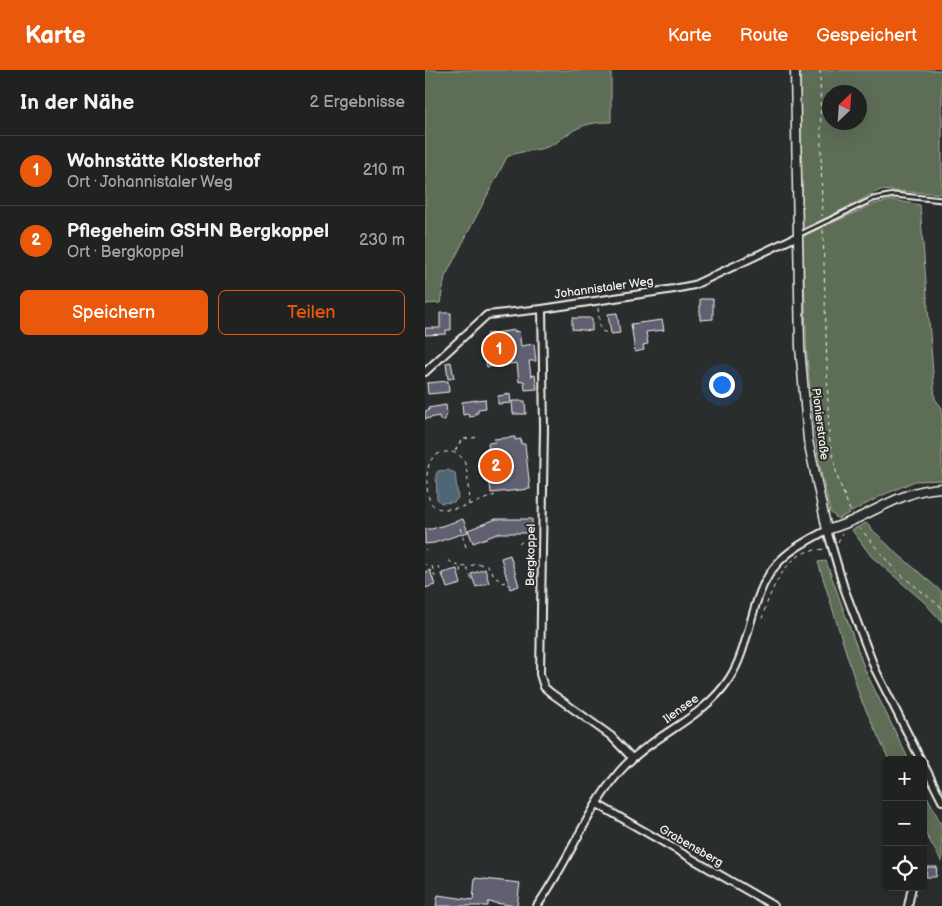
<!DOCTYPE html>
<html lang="de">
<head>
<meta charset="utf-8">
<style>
	body { margin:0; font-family:"Balsamiq Sans",sans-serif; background:#282a2a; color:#f1f3f6 }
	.controls { position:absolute; right:15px; bottom:15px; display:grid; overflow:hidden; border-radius:8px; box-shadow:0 5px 20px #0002 }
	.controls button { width:45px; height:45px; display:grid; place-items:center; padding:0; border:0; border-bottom:1px solid #3d3f40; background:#202222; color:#f1f3f6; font:25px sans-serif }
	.compass { position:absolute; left:397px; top:15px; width:45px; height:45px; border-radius:50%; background:#202222; box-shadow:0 5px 20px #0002; rotate:25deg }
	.you { position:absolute; left:296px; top:314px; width:18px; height:18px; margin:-12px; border:4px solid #fff; border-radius:50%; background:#1a73e8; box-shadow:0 0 0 8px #1a73e833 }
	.badge { display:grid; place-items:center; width:32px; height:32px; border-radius:50%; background:#ea580c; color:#fff; font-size:16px; font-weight:700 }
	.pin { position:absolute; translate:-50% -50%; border:2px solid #fff; box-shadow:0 1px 5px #0006 }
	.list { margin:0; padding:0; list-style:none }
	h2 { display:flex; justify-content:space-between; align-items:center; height:65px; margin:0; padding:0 20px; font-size:21px }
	h2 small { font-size:16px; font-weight:400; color:#a2a4a5 }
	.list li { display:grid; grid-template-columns:32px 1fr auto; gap:15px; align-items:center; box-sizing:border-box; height:70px; padding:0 20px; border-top:1px solid #3d3f40 }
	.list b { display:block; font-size:19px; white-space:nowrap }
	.list p { margin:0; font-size:16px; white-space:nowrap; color:#a2a4a5 }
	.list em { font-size:16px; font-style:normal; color:#a2a4a5 }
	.actions { display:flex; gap:10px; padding:15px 20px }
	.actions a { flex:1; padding:11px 0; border:1px solid #ea580c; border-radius:8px; text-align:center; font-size:18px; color:#ea580c }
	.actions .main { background:#ea580c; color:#fff }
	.icon { flex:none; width:28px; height:28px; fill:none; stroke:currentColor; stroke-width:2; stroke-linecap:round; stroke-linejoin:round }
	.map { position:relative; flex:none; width:517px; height:836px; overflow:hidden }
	header { display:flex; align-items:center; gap:30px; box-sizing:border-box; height:70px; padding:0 25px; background:#ea580c; color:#fff }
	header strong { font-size:24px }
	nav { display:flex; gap:28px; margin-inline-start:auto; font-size:18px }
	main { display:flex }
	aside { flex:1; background:#202222 }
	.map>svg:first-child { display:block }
	.green { fill:#5d6d56; stroke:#a8af9f; fill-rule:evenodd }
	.water { fill:#506674; stroke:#929ea2 }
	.building { fill:#616072; stroke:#f4f1e8 }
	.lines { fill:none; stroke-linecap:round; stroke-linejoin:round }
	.service-casing { stroke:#f4f1e8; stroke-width:7 }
	.minor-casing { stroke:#f4f1e8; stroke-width:10 }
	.tertiary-casing { stroke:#f4f1e8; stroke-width:11 }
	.path { stroke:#f4f1e8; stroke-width:1; stroke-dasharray:4 4; stroke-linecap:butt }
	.service { stroke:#2a2d2e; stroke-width:3 }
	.minor { stroke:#2a2d2e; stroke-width:6 }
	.tertiary { stroke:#2a2d2e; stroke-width:8 }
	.labels { text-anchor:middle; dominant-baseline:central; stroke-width:4; stroke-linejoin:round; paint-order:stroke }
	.street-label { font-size:12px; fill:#f4f1e8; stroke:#2a2d2e }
</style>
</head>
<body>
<header>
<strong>Karte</strong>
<nav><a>Karte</a><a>Route</a><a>Gespeichert</a></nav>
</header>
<main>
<aside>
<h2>In der Nähe<small>2 Ergebnisse</small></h2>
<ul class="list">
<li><span class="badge">1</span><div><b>Wohnstätte Klosterhof</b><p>Ort · Johannistaler Weg</p></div><em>210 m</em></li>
<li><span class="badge">2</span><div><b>Pflegeheim GSHN Bergkoppel</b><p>Ort · Bergkoppel</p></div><em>230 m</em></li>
</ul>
<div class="actions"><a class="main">Speichern</a><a>Teilen</a></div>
</aside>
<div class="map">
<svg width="517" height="836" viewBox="0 0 517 836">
	<rect width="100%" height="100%" fill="#2a2d2e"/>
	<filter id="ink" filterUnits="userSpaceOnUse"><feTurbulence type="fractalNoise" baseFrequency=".02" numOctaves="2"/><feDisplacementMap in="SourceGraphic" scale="10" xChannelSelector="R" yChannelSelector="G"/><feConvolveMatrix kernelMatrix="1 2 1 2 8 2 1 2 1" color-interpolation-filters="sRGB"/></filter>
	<g filter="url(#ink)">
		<g class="green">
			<path d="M0,0H186V52C170,52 157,54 143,64C138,67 133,72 127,75C113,82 98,79 82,87L20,207L15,233L0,234Z"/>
			<path d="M375,0H517V124L455,120L405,146V154L449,134L468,130L495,135L510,329L517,338V410L490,411L458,425L413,449L405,442L393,387L388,351L382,288L377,154ZM404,22H434V52H404Z"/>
			<polygon points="441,453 468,480 517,522 517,552 500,533 446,486 427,460"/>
			<polygon points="401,491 440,600 484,690 464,690 435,627 393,492"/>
			<polygon points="498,718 517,756 517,792 498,759"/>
		</g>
		<polygon class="water" points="23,400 30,403 33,428 29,432 16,433 12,429 11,404 13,401"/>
		<g class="building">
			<polygon points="275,229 288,229 288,249 275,250"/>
			<polygon points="15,243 26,243 26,260 21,260 21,264 0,265 0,258 15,258"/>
			<polygon points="192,243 195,263 186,264 183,244"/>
			<polygon points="147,248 167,248 167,261 147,259"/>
			<polygon points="237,250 239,260 221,262 223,274 218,275 219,280 210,282 206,254"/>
			<polygon points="90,260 90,262 94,261 96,276 109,274 111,291 104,291 106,306 110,305 112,319 100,320 99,311 94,312 92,293 62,297 60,287 65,286 62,264"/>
			<polygon points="26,292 29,308 23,309 21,293"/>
			<polygon points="23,311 24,322 3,324 2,313"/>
			<polygon points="85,324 86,333 73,334 73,326"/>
			<polygon points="60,329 61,338 53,339 53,343 50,343 50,346 44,347 43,344 38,345 37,332"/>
			<polygon points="87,331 100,331 101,344 88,344"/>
			<polygon points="21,335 22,345 20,346 20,350 15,350 14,346 0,349 0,341 4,340 3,338"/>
			<polygon points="90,367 90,370 96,369 96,374 100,374 105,419 66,423 61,379 64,378 63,373 70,372 69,369"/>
			<polygon points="38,449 43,462 9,473 0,474 0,459 7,459"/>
			<polygon points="71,449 107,449 107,463 75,463 48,473 43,460"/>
			<polygon points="85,485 94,516 85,519 76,488"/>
			<polygon points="32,499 36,514 22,518 17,503"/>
			<polygon points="60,499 64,513 51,517 46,504"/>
			<polygon points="5,500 10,515 0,518 0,502"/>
			<polygon points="502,797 512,797 511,807 501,807"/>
			<polygon points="50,808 95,813 92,836 63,832 63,836 11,836 13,825 48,830"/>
		</g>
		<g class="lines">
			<g class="service-casing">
				<polyline id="service" points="373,165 448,129 469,125 517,130"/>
			</g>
			<g class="minor-casing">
				<g id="minor">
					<polyline points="117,239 119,358 115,604 119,617 126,623 186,666 207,688"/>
					<polyline points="0,302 62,245 117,239 249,219 269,215 373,166"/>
					<polyline points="498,693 517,731"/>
					<polyline points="172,734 349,836"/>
					<path d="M112,836C143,793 161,741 195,701C227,664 278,650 304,609C327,574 324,525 352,494C365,479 384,470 402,460L419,518L450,599L496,690"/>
					<polyline points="483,836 487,817"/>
				</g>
			</g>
			<g class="tertiary-casing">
				<path id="tertiary" d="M370,0L375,277L383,370L402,460C411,457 421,454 431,449C459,436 485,419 517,418"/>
			</g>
			<g class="path">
				<polyline points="395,0 397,146"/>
				<polyline points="398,160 404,367 412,406 426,443"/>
				<polyline points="173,238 175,259 179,262 184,262"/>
				<polyline points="30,381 37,369 55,367"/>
				<path d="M44,435C43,423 44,399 38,389C35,385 30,382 25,382C7,381 2,393 2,409C2,421 2,439 18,439C34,440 55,431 70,425"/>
				<polyline points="434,457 469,499 517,538"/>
				<polyline points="35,458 41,477"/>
				<polyline points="413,472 417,463"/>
				<polyline points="94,474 108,463 108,457"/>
				<polyline points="0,479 1,480"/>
				<path d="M23,490C42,504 44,491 62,495L69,505L77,513L80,512"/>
				<polyline points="0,495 1,494"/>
				<polyline points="7,496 10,507"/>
				<polyline points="13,496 18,510"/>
				<polyline points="35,498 37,506"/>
				<polyline points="42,498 47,511"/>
				<path d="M337,549C343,526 357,492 381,482C386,480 394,480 400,479"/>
			</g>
			<use href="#service" class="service"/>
			<use href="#minor" class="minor"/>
			<use href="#tertiary" class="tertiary"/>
		</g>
	</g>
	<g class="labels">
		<g class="street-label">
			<text transform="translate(179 218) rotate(-8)">Johannistaler Weg</text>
			<text transform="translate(395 354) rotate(83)">Pionierstraße</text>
			<text transform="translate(106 485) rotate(-89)">Bergkoppel</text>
			<text transform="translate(256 639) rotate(-36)">Ilensee</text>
			<text transform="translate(266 776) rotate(30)">Grabensberg</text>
		</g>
	</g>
</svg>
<div class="controls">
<button>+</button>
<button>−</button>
<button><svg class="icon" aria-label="locate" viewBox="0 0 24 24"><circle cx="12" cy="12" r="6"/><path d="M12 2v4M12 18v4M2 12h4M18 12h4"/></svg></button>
</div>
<svg class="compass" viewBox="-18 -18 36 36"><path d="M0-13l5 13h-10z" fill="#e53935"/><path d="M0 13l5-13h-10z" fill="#a2a4a5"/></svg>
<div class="you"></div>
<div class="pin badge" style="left:74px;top:279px">1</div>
<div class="pin badge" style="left:71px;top:396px">2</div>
</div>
</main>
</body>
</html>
